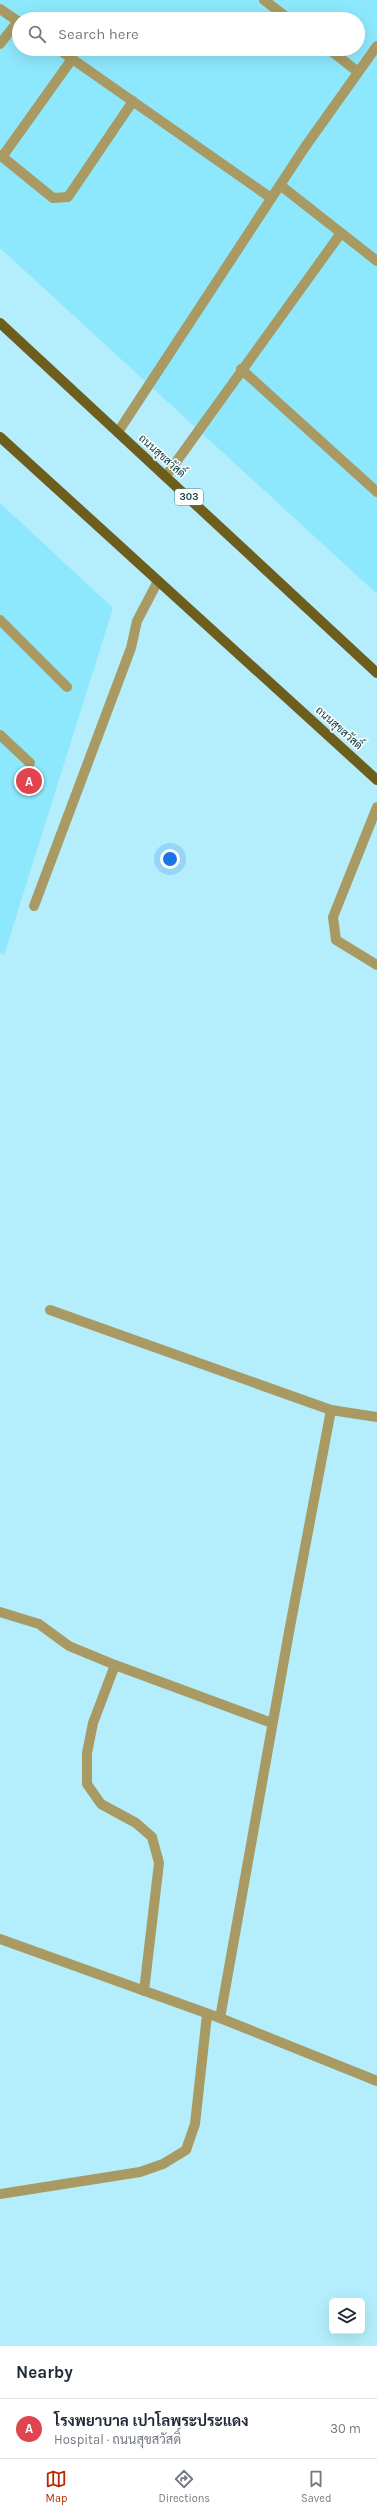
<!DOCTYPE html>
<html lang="en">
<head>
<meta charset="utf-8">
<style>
	body { margin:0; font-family:Karla,Sarabun,sans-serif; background:#f6f6f7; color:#1f2937 }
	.controls { position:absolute; right:12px; bottom:12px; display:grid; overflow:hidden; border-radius:6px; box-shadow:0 4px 16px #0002 }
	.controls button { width:36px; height:36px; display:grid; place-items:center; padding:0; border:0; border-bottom:1px solid #e0e1e3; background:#fff; color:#1f2937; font:20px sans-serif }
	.you { position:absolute; left:170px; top:859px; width:14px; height:14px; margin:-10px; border:3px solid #fff; border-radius:50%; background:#1a73e8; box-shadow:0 0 0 6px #1a73e833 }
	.badge { display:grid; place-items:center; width:26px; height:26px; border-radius:50%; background:#b52a01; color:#fff; font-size:13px; font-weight:700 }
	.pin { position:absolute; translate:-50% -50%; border:2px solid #fff; box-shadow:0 1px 4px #0006 }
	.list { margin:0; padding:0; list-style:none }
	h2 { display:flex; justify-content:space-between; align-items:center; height:52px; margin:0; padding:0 16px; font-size:17px }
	h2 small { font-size:13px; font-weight:400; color:#747a83 }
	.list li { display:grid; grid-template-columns:26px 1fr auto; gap:12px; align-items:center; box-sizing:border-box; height:60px; padding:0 16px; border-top:1px solid #e0e1e3 }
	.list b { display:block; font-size:15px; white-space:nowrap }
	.list p { margin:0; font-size:13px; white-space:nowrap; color:#747a83 }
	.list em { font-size:13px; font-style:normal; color:#747a83 }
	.icon { flex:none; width:22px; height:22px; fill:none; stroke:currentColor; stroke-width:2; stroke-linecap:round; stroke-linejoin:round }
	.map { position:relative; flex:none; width:377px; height:2346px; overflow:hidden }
	.search { position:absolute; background:#fff; box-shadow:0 4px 16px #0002; left:12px; right:12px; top:12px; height:44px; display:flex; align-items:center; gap:10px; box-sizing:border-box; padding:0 14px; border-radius:22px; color:#747a83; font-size:15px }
	.sheet { height:112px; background:#fff }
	nav { display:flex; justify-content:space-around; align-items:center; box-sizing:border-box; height:56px; border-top:1px solid #e0e1e3; background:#fff; font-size:11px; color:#747a83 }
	nav a { display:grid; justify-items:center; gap:2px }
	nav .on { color:#b52a01 }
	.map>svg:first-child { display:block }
	.built { fill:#8ee8fd; fill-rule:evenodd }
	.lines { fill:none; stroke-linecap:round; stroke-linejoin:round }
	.lane { stroke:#a99a64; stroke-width:10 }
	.street { stroke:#a99a64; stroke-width:10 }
	.primary { stroke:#6e5e1d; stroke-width:10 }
	.labels { text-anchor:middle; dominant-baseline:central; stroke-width:3; stroke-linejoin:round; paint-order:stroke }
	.shield { fill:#fff; stroke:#587980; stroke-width:1 }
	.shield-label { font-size:10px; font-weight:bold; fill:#114049 }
	.street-label { font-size:11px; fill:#114049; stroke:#fff }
</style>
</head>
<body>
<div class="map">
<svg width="377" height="2346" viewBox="0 0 377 2346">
	<rect width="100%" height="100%" fill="#b4eefc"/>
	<g class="built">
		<path d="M0,0H377V594L0,248ZM19,19H358V49H19Z"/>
		<polygon points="0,503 113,608 4,955 0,953"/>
	</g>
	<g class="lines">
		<g class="lane">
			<polyline points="264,0 289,19"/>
			<polyline points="0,9 19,22"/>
			<polyline points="0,44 18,21"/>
			<polyline points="58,49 271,198"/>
			<polyline points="329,49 358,72"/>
			<polyline points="0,155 53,198 68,197 133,101"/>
			<polyline points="2,157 72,59"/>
			<polyline points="280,185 377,261"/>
			<polyline points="241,369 377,492"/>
			<polyline points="118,432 305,147 377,46"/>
			<polyline points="166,476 341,233"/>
			<polyline points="0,620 67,687"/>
			<polyline points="0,735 30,763"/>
			<polyline points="377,807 333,917 336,940 377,965"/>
			<polyline points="34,906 131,648 137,621 158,581"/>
			<polyline points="50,1310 331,1410"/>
			<polyline points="0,1612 39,1624 69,1646 115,1665 272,1723"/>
			<polyline points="115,1665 93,1723 87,1753 87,1784 101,1804 136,1823 152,1837 159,1863 144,1991"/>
			<polyline points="220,2018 289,1632 331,1410 377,1417"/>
		</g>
		<g class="street">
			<polyline points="0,1939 220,2018 377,2081"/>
			<polyline points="0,2194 140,2172 163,2164 186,2150 195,2124 207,2015"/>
		</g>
		<g class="primary">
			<polyline points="0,323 377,673"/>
			<polyline points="0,437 377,780"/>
		</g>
	</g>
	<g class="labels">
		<rect class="shield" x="175" y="489" width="28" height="16" rx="3"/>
		<g class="shield-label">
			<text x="189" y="497">303</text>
		</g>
		<g class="street-label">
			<text transform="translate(162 456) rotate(42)">ถนนสุขสวัสดิ์</text>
			<text transform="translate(339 728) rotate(42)">ถนนสุขสวัสดิ์</text>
		</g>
	</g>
</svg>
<div class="controls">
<button><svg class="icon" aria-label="layers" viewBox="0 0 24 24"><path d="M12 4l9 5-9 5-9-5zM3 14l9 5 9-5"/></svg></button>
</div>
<div class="you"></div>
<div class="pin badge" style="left:29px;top:781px;background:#e0444e">A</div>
<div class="search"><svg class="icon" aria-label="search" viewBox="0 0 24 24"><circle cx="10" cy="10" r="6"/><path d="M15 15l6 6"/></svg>Search here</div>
</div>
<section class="sheet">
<h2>Nearby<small></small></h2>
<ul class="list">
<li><span class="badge" style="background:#e0444e">A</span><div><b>โรงพยาบาล เปาโลพระประแดง</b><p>Hospital · ถนนสุขสวัสดิ์</p></div><em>30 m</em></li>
</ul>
</section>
<nav>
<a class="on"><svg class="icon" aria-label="map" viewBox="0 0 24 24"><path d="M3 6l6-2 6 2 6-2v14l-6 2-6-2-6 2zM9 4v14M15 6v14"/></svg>Map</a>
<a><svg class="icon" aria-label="directions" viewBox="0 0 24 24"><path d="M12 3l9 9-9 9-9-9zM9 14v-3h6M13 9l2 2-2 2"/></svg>Directions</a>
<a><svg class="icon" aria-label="saved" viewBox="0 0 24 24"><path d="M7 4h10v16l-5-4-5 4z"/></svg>Saved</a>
</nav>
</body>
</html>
